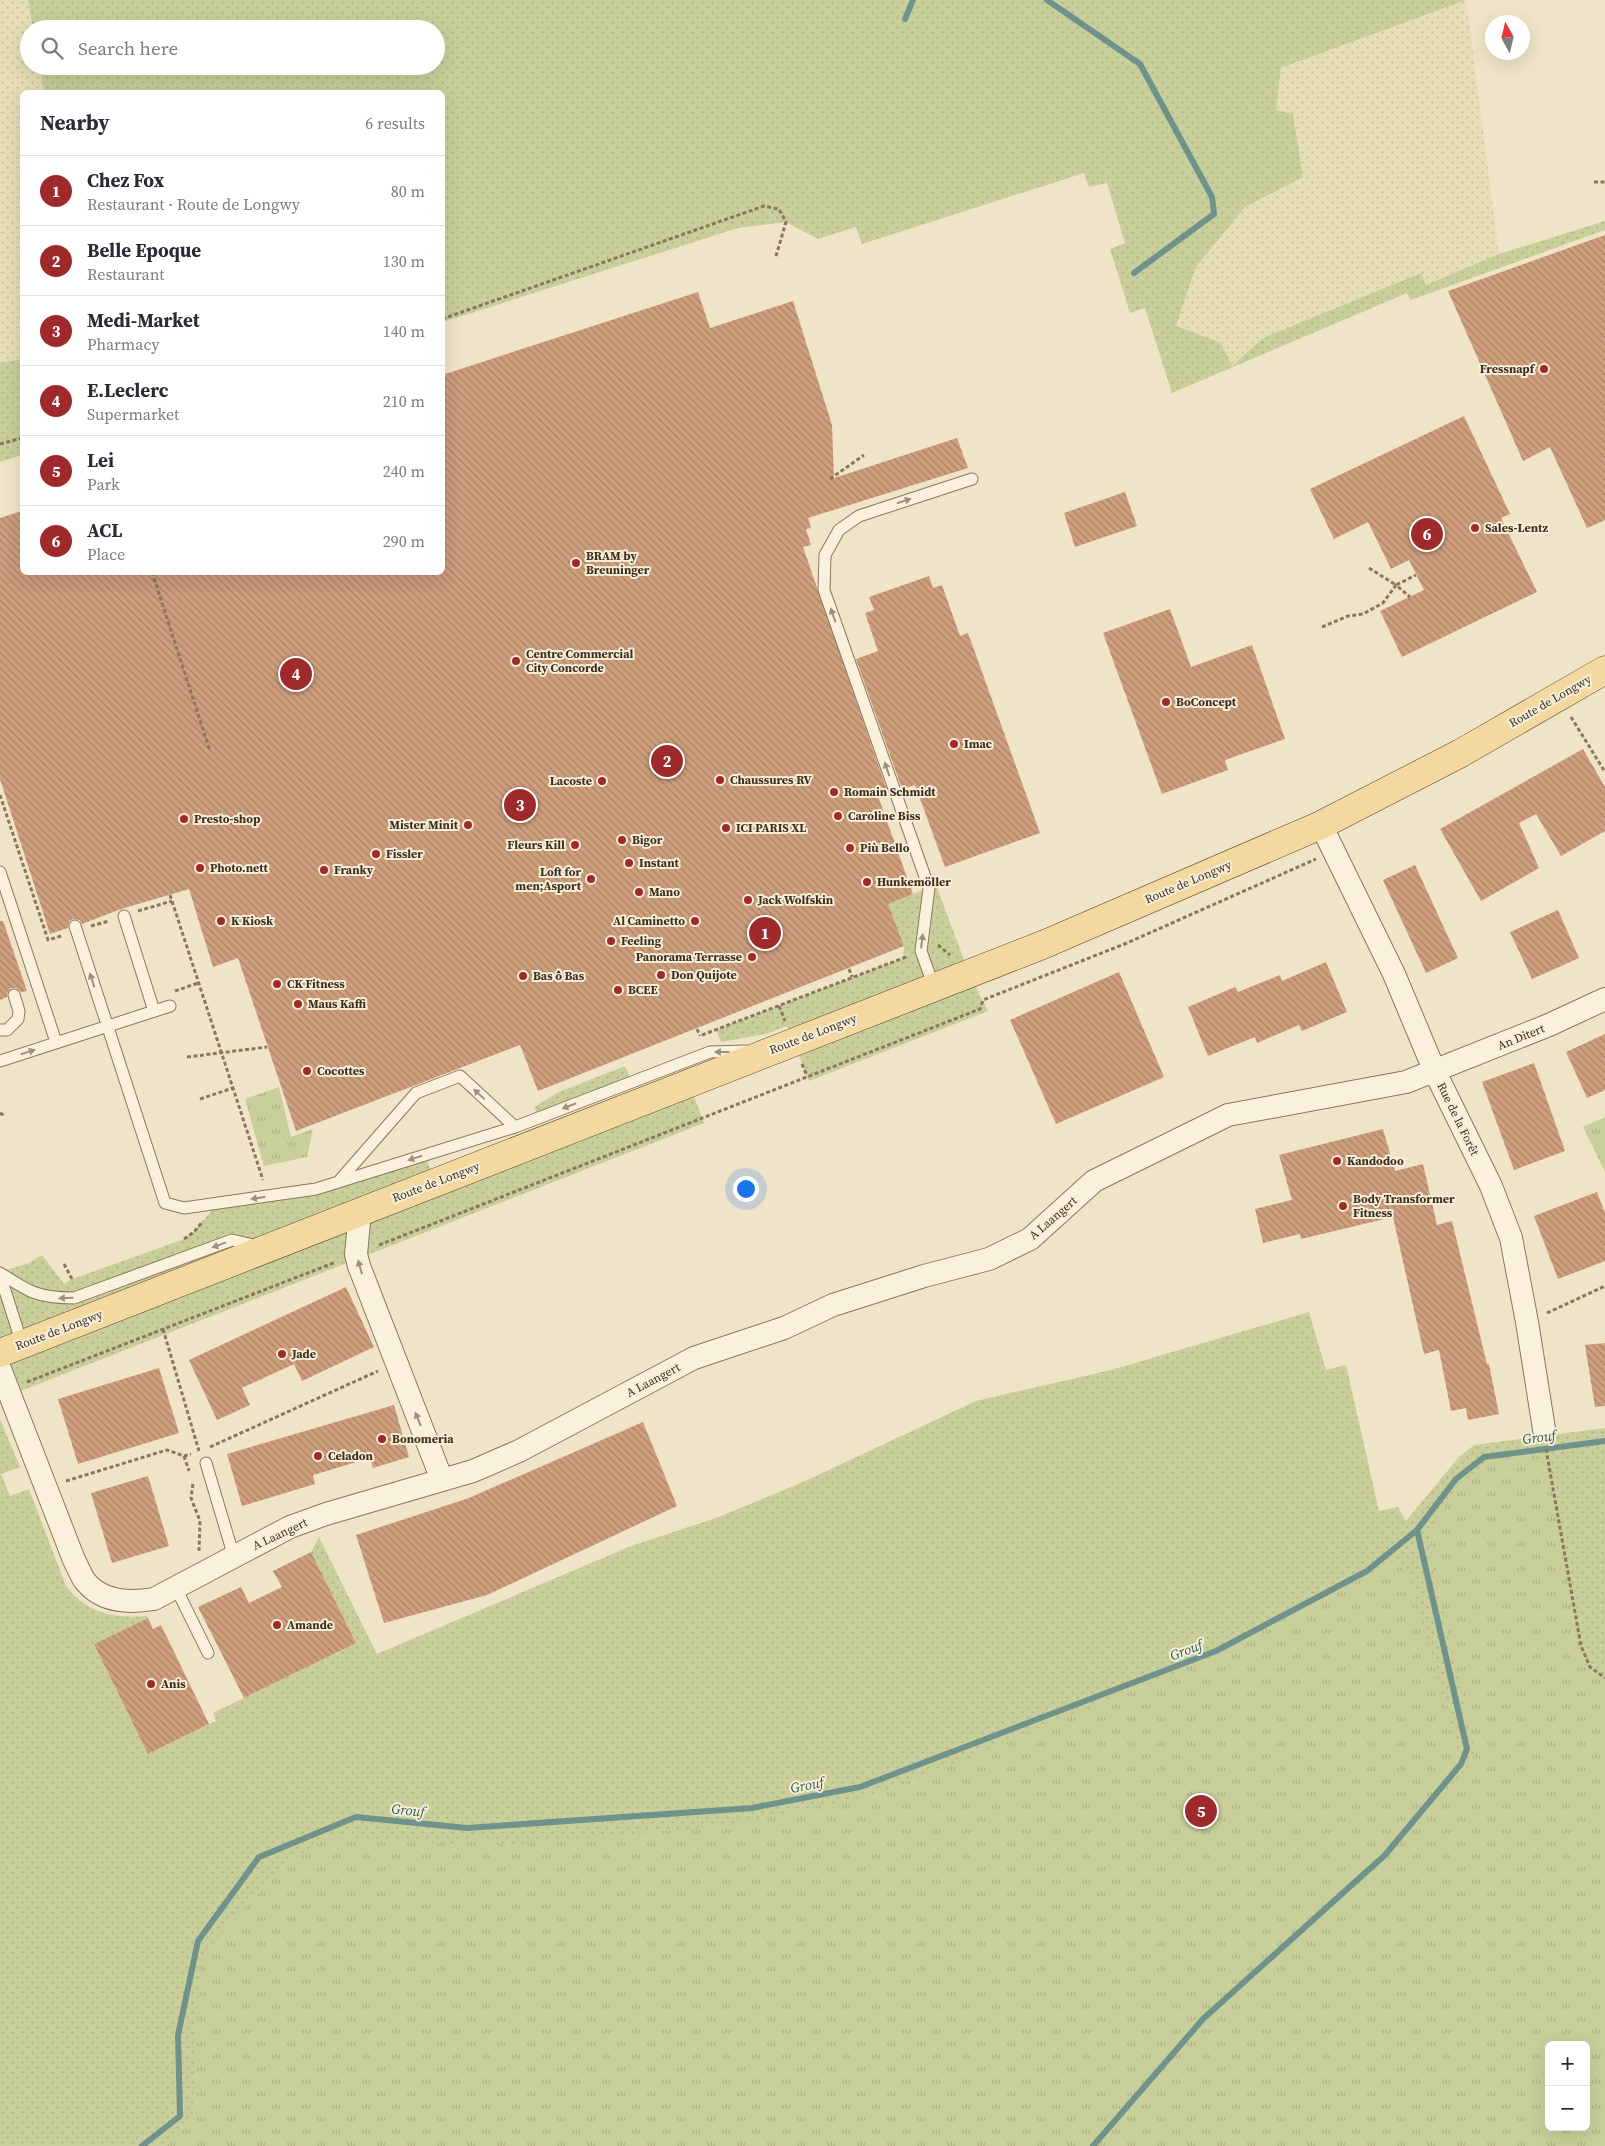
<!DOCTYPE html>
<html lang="en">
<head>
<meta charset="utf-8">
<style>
	body { margin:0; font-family:"Source Serif 4",serif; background:#f2f2f3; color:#2b2b33 }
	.controls { position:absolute; right:15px; bottom:15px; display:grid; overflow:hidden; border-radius:8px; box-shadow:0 5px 20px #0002 }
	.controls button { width:45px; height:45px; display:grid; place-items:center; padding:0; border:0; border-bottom:1px solid #e1e1e2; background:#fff; color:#2b2b33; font:25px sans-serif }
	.compass { position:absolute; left:1485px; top:15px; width:45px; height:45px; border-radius:50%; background:#fff; box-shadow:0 5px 20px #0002; rotate:352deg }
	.you { position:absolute; left:745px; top:1188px; width:18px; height:18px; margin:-12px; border:4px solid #fff; border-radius:50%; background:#1a73e8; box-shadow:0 0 0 8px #1a73e833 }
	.badge { display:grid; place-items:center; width:32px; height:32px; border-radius:50%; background:#9e2a2b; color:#fff; font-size:16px; font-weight:700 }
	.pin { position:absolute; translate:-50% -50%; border:2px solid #fff; box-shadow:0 1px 5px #0006 }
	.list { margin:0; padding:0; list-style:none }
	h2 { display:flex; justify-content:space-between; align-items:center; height:65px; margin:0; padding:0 20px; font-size:21px }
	h2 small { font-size:16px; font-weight:400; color:#7c7c81 }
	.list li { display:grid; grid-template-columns:32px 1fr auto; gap:15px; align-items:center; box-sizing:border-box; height:70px; padding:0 20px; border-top:1px solid #e1e1e2 }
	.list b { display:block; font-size:19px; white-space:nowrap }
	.list p { margin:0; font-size:16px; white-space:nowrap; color:#7c7c81 }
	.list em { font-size:16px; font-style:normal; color:#7c7c81 }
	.icon { flex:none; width:28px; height:28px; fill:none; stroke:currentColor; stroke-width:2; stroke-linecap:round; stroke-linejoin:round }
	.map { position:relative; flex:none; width:1605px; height:2146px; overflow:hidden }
	.search { position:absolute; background:#fff; box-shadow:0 5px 20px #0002; left:20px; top:20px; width:425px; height:55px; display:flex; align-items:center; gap:12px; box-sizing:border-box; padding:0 18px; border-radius:28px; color:#7c7c81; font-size:19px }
	.panel { position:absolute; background:#fff; box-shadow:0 5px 20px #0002; left:20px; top:90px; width:425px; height:485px; border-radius:8px }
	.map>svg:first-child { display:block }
	.farmland { fill:url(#farmland-dots) }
	.grass { fill:url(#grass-dots); fill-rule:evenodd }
	.park { fill:url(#park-tufts); fill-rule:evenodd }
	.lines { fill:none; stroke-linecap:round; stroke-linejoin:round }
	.stream { stroke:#6f938a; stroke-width:6 }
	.building { fill:url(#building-back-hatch) }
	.service-casing { stroke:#8d765c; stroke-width:13 }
	.minor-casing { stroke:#8d765c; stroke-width:24 }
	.primary-casing { stroke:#5b4430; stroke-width:29 }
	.path { stroke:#8d765c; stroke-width:3; stroke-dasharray:4 2.5; stroke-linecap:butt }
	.service { stroke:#faf1dc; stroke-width:11 }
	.minor { stroke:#faf1dc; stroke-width:22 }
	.primary { stroke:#f3d9a0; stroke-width:28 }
	.oneway { fill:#9c907e }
	.poi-dot { fill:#9e2a2b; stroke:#f7eed8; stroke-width:2 }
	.labels { text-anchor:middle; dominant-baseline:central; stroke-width:4; stroke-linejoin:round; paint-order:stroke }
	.poi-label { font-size:12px; font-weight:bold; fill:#3d2e20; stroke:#f7eed8; text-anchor:start }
	.street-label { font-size:12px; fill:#3d2e20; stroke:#f7eed8 }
	.water-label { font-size:14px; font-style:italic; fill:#2f5d5a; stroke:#f7eed8 }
</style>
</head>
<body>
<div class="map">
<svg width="1605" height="2146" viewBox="0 0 1605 2146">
	<defs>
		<pattern id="farmland-dots" width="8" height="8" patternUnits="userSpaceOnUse" patternTransform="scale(1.25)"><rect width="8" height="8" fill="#e6deb5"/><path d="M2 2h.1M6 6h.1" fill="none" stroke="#c6bf9b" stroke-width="1.8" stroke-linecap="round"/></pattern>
		<pattern id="grass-dots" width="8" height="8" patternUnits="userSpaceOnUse" patternTransform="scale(1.25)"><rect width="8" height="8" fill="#c9cf9b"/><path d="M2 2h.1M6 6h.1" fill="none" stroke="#aeb285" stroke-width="1.8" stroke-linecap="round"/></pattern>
		<pattern id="park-tufts" width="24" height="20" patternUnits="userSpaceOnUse" patternTransform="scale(1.25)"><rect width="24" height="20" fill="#c9cf9b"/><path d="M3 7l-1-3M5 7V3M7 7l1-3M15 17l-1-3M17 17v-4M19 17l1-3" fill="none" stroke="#aeb285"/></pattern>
		<pattern id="building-back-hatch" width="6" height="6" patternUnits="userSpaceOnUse" patternTransform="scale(1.25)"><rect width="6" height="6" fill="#cf9f7d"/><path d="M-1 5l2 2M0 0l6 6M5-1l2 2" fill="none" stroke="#a98266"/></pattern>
	</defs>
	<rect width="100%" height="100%" fill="#f0e4c8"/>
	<g class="farmland">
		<polygon points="0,0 28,0 33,29 29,29 29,66 40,66 44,92 22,92 22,359 0,363"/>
		<polygon points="1466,0 1499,254 1426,285 1421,273 1263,338 1232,366 1176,326 1196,267 1245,207 1302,177 1276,110 1281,68"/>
	</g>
	<g class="grass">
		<polygon points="28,0 1466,0 1281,68 1276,110 1293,114 1303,177 1245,207 1196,267 1176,326 1221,343 1232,366 1263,338 1421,273 1426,285 1499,254 1605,221 1605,230 1411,300 1407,293 1172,393 1145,308 1130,313 1110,249 1125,243 1107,183 1089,187 1084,173 862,244 856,227 818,239 786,222 738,228 443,322 442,92 44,92 40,66 436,66 436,29 33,29"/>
		<polygon points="22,359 22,455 0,462 0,363"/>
		<polygon points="936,885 969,973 988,1011 809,1081 787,1026 766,1034 721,1042 716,1030 903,958 904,946 888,904"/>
		<polygon points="625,1066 630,1077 537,1114 534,1107 559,1092"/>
		<polygon points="689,1083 704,1123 0,1399 0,1272 29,1263 42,1255 64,1284 70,1280 184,1239 194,1232 217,1204 316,1189 425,1155 435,1182"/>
		<path d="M1309,1312L1326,1370L1346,1365L1379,1511L1398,1507L1406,1521L1459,1457L1474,1445L1605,1428V2146H0V1419L20,1467L1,1474L10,1496L29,1489L66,1586C86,1613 115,1619 146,1616L148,1618L94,1644L148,1754L216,1721L213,1713L356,1643L311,1552L319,1537L377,1654L631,1546L716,1518L803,1482L976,1401L1111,1370ZM1549,2045H1586V2127H1549Z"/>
	</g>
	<g class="park">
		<polygon points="279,1087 291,1137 313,1129 307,1157 264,1166 245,1099"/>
		<polygon points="1605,1117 1605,1172 1583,1127"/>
		<path d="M1529,1453L1549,1466L1581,1646L1590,1667L1605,1678V2146H165L192,2122L200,1957L282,1868L327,1836L451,1844L477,1836L505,1845L718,1826L876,1795L1127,1691L1176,1674L1395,1561L1409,1575L1461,1764L1442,1787L1445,1792L1470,1765L1475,1750L1432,1565L1431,1528L1459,1484L1488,1461ZM1549,2045H1586V2127H1549Z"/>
	</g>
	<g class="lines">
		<g class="stream">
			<polyline points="1047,0 1140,64 1212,197 1214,214 1134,273"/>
			<polyline points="905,19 913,0"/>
			<polyline points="142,2146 180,2116 178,2035 198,1941 259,1857 356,1817 467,1828 752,1808 860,1787 1216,1651 1367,1571 1417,1530 1456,1479 1484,1457 1605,1441"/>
			<polyline points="1093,2146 1203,2019 1385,1855 1461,1764 1467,1749 1417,1530"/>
		</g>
	</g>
	<g class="building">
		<polygon points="1605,235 1605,520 1587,528 1550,447 1523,461 1448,291"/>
		<polygon points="698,292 710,328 793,301 832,425 834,478 957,438 968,468 808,518 811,528 806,529 811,545 803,547 888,793 878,796 913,894 888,904 904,946 538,1091 520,1045 296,1131 238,958 213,967 189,889 121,909 82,924 80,920 73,919 69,921 68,928 50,934 0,779 0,518 22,511 22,572 442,572 442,375"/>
		<polygon points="1464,416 1510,514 1501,518 1537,592 1402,657 1380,611 1424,590 1409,560 1391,569 1368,522 1334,539 1310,489"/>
		<polygon points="1125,492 1137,526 1075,547 1064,513"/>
		<polygon points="929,576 933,588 942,585 960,636 968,633 1040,833 945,867 915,785 902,789 856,659 878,651 865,613 874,610 869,597"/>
		<polygon points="1170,609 1191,667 1252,645 1285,739 1225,760 1228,770 1162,794 1103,633"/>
		<polygon points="1583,749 1605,787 1605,831 1561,856 1536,814 1519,823 1539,868 1481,901 1440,829"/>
		<polygon points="1415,865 1458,958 1426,973 1383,880"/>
		<polygon points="1558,910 1579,958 1532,979 1510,932"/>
		<polygon points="0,921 3,921 27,991 21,992 16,988 11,988 7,993 7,997 0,1000"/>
		<polygon points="1326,962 1347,1012 1302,1031 1299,1025 1257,1043 1255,1037 1208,1056 1188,1007 1235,987 1238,992 1280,975 1282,981"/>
		<polygon points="1119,972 1164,1077 1056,1124 1010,1020"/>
		<polygon points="1605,1034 1605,1090 1587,1098 1566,1052"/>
		<polygon points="1534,1063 1565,1151 1514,1170 1482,1082"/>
		<polygon points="1383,1129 1395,1171 1423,1164 1437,1225 1452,1221 1487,1364 1489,1364 1499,1414 1468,1420 1466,1408 1451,1411 1439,1350 1424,1354 1393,1217 1301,1239 1300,1234 1263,1243 1255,1209 1292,1200 1279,1155"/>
		<polygon points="1597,1192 1605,1213 1605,1261 1558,1279 1534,1216"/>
		<polygon points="346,1287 374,1347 302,1381 294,1364 242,1388 250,1405 217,1420 189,1360"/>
		<polygon points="1605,1343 1605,1406 1595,1407 1585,1345"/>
		<polygon points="159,1368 179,1433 78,1464 58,1399"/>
		<polygon points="394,1405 409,1457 373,1468 370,1458 313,1475 315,1484 242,1506 227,1454"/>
		<polygon points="643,1422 677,1506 487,1595 384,1623 356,1535 469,1498"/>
		<polygon points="148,1476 169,1546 112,1563 91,1493"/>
		<polygon points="311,1552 356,1643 244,1698 198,1607 241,1587 249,1603 282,1587 273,1571"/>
		<polygon points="148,1618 153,1629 161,1625 209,1724 148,1754 94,1644"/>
	</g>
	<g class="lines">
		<g class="service-casing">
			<g id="service">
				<polyline points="0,872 56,1042"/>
				<polyline points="124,916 154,1011"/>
				<polyline points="75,926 165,1203 184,1208 316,1189 515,1127 710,1052 746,1051"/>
				<polyline points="934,987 921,951 929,888 824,590 825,555 839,530 859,516 972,479"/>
				<polyline points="0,1030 7,1030 18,1019 19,1011 14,995"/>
				<polyline points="0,1061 170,1006"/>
				<polyline points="339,1181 416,1093 460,1076 515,1127"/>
				<path d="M0,1273C29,1292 38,1298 74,1298L232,1240L257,1246"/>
				<polyline points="0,1275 22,1344"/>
				<polyline points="206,1463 234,1557"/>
				<polyline points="176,1588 208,1653"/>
			</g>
		</g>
		<g class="minor-casing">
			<g id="minor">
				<polyline points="1321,825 1394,974 1435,1072 1491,1186 1511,1238 1527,1322 1544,1429"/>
				<polyline points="360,1212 356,1254 359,1266 442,1480"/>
				<path d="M0,1369L74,1560C78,1567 81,1576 85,1581C102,1603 130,1603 154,1599L290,1527L326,1514L473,1471L519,1451L694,1358L784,1328L833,1305L924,1276L989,1259L1030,1239L1094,1181L1228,1115L1406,1082L1549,1025L1605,999"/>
			</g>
		</g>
		<g class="primary-casing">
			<polyline id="primary" points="0,1353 1045,944 1321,825 1461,753 1605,670"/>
		</g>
		<g class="path">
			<polyline points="1594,182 1605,182"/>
			<polyline points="442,319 764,206 779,209 786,222 776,256"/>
			<polyline points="0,444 22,438"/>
			<polyline points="830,479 864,455"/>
			<polyline points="1369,568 1396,585 1416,575"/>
			<polyline points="152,572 210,751"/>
			<polyline points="1322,627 1348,616 1363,614 1383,603 1396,585 1410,597"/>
			<polyline points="1571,717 1605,772"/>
			<polyline points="0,795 48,940 61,936"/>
			<polyline points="170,895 263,1180"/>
			<polyline points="138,911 172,901"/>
			<polyline points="91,926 109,921"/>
			<polyline points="938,945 950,955"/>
			<polyline points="849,969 852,977"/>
			<polyline points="175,991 198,983"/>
			<polyline points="779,1006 785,1021"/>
			<polyline points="697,1029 700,1036"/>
			<polyline points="702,1035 906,957"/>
			<polyline points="187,1057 267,1047"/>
			<polyline points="802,1064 807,1076"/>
			<polyline points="200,1099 233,1088"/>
			<polyline points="0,1113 5,1116"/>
			<polyline points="184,1239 194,1232 203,1221"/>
			<polyline points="379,1245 980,1009 983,1000 1127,943 1316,859"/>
			<polyline points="64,1264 72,1279"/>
			<polyline points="1547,1313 1605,1286"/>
			<polyline points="163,1329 199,1451"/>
			<polyline points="27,1382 336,1262"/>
			<polyline points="210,1447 378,1371"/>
			<polyline points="1546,1449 1581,1646 1590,1667 1605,1678"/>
			<polyline points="184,1456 189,1471"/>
			<polyline points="66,1481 167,1450 184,1456 191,1454"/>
			<polyline points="193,1484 191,1498 200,1521 199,1551"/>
		</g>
		<use href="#service" class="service"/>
		<use href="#minor" class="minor"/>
		<use href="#primary" class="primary"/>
	</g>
	<defs><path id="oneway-solid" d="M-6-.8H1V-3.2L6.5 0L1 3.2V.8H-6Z" transform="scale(1.25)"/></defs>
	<g class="oneway">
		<use href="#oneway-solid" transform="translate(904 501) rotate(-18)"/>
		<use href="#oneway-solid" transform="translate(833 615) rotate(-109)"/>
		<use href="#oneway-solid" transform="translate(887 769) rotate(-109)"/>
		<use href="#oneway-solid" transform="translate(922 941) rotate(-83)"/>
		<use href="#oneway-solid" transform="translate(92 980) rotate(-108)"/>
		<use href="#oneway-solid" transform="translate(28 1052) rotate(-18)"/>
		<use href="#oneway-solid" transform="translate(722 1052) rotate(180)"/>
		<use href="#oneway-solid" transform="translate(479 1094) rotate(-137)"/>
		<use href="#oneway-solid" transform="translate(569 1106) rotate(159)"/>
		<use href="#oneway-solid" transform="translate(415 1158) rotate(163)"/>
		<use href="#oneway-solid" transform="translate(258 1198) rotate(171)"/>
		<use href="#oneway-solid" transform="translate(219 1245) rotate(160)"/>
		<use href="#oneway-solid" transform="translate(360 1267) rotate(-106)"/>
		<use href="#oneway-solid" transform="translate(66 1298) rotate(178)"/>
		<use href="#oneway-solid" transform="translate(418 1419) rotate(-112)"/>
	</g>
	<g class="poi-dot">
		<circle cx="1544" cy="369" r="5"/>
		<circle cx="1475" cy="528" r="5"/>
		<circle cx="576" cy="563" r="5"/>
		<circle cx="516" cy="661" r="5"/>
		<circle cx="1166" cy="702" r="5"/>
		<circle cx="954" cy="744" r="5"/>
		<circle cx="720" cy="780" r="5"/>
		<circle cx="602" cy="781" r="5"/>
		<circle cx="834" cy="792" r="5"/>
		<circle cx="838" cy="816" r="5"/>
		<circle cx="184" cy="819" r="5"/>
		<circle cx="468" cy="825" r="5"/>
		<circle cx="726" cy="828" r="5"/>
		<circle cx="622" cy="840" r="5"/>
		<circle cx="575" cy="845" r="5"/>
		<circle cx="850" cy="848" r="5"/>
		<circle cx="376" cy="854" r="5"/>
		<circle cx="629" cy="863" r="5"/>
		<circle cx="200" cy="868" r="5"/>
		<circle cx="324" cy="870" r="5"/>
		<circle cx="591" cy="879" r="5"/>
		<circle cx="867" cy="882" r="5"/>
		<circle cx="639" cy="892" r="5"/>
		<circle cx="748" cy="900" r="5"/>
		<circle cx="221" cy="921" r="5"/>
		<circle cx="695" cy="921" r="5"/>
		<circle cx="611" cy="941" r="5"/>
		<circle cx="752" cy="957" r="5"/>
		<circle cx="661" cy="975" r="5"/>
		<circle cx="523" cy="976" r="5"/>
		<circle cx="277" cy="984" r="5"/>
		<circle cx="618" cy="990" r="5"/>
		<circle cx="298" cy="1004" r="5"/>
		<circle cx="307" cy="1071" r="5"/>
		<circle cx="1337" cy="1161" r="5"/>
		<circle cx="1343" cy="1206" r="5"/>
		<circle cx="282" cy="1354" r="5"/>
		<circle cx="382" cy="1439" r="5"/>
		<circle cx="318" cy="1456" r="5"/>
		<circle cx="277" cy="1625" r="5"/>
		<circle cx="151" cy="1684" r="5"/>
	</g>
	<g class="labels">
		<g class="poi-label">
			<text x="1534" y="369" text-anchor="end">Fressnapf</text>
			<text x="1485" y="528">Sales-Lentz</text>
			<text x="586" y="556">BRAM by<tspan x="586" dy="14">Breuninger</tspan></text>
			<text x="526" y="654">Centre Commercial<tspan x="526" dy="14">City Concorde</tspan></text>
			<text x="1176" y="702">BoConcept</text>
			<text x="964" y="744">Imac</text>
			<text x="730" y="780">Chaussures RV</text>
			<text x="592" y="781" text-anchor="end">Lacoste</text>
			<text x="844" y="792">Romain Schmidt</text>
			<text x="848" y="816">Caroline Biss</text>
			<text x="194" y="819">Presto-shop</text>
			<text x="458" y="825" text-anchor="end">Mister Minit</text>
			<text x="736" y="828">ICI PARIS XL</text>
			<text x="632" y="840">Bigor</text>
			<text x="565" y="845" text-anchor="end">Fleurs Kill</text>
			<text x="860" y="848">Più Bello</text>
			<text x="386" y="854">Fissler</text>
			<text x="639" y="863">Instant</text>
			<text x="210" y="868">Photo.nett</text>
			<text x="334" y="870">Franky</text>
			<text x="581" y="872" text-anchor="end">Loft for<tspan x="581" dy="14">men;Asport</tspan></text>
			<text x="877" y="882">Hunkemöller</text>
			<text x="649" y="892">Mano</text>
			<text x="758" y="900">Jack Wolfskin</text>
			<text x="231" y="921">K Kiosk</text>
			<text x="685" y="921" text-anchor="end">Al Caminetto</text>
			<text x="621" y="941">Feeling</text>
			<text x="742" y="957" text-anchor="end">Panorama Terrasse</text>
			<text x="671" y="975">Don Quijote</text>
			<text x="533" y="976">Bas ô Bas</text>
			<text x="287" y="984">CK Fitness</text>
			<text x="628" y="990">BCEE</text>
			<text x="308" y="1004">Maus Kaffi</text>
			<text x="317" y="1071">Cocottes</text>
			<text x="1347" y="1161">Kandodoo</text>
			<text x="1353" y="1199">Body Transformer<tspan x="1353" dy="14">Fitness</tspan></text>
			<text x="292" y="1354">Jade</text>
			<text x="392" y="1439">Bonomeria</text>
			<text x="328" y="1456">Celadon</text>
			<text x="287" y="1625">Amande</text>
			<text x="161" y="1684">Anis</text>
		</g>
		<g class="street-label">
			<text transform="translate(1550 701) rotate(-30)">Route de Longwy</text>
			<text transform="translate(1188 882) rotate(-23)">Route de Longwy</text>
			<text transform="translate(813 1034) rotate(-21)">Route de Longwy</text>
			<text transform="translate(1521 1037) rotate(-22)">An Ditert</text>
			<text transform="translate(1458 1119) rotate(64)">Rue de la Forêt</text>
			<text transform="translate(436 1182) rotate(-21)">Route de Longwy</text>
			<text transform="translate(1053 1218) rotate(-41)">A Laangert</text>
			<text transform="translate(59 1330) rotate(-21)">Route de Longwy</text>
			<text transform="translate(653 1380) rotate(-28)">A Laangert</text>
			<text transform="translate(280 1534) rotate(-25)">A Laangert</text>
		</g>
		<g class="water-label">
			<text transform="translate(1539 1437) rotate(-7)">Grouf</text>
			<text transform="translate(1186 1650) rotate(-21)">Grouf</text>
			<text transform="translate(807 1785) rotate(-11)">Grouf</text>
			<text transform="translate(408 1810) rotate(6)">Grouf</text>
		</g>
	</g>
</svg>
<div class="controls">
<button>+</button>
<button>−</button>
</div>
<svg class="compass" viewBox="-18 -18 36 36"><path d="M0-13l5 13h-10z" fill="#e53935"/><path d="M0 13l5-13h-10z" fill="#7c7c81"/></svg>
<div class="you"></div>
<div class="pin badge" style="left:765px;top:933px">1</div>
<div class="pin badge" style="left:667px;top:761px">2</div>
<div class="pin badge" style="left:520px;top:805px">3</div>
<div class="pin badge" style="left:296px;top:674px">4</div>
<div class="pin badge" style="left:1201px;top:1811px">5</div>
<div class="pin badge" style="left:1427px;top:534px">6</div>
<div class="search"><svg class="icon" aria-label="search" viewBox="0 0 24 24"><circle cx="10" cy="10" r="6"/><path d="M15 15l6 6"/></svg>Search here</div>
<section class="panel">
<h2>Nearby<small>6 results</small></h2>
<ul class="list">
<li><span class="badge">1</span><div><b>Chez Fox</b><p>Restaurant · Route de Longwy</p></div><em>80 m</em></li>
<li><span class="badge">2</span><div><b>Belle Epoque</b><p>Restaurant</p></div><em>130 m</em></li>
<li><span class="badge">3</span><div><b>Medi-Market</b><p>Pharmacy</p></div><em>140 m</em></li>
<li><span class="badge">4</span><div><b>E.Leclerc</b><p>Supermarket</p></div><em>210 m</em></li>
<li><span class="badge">5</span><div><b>Lei</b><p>Park</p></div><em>240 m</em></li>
<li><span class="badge">6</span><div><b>ACL</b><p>Place</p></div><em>290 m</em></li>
</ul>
</section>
</div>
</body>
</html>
